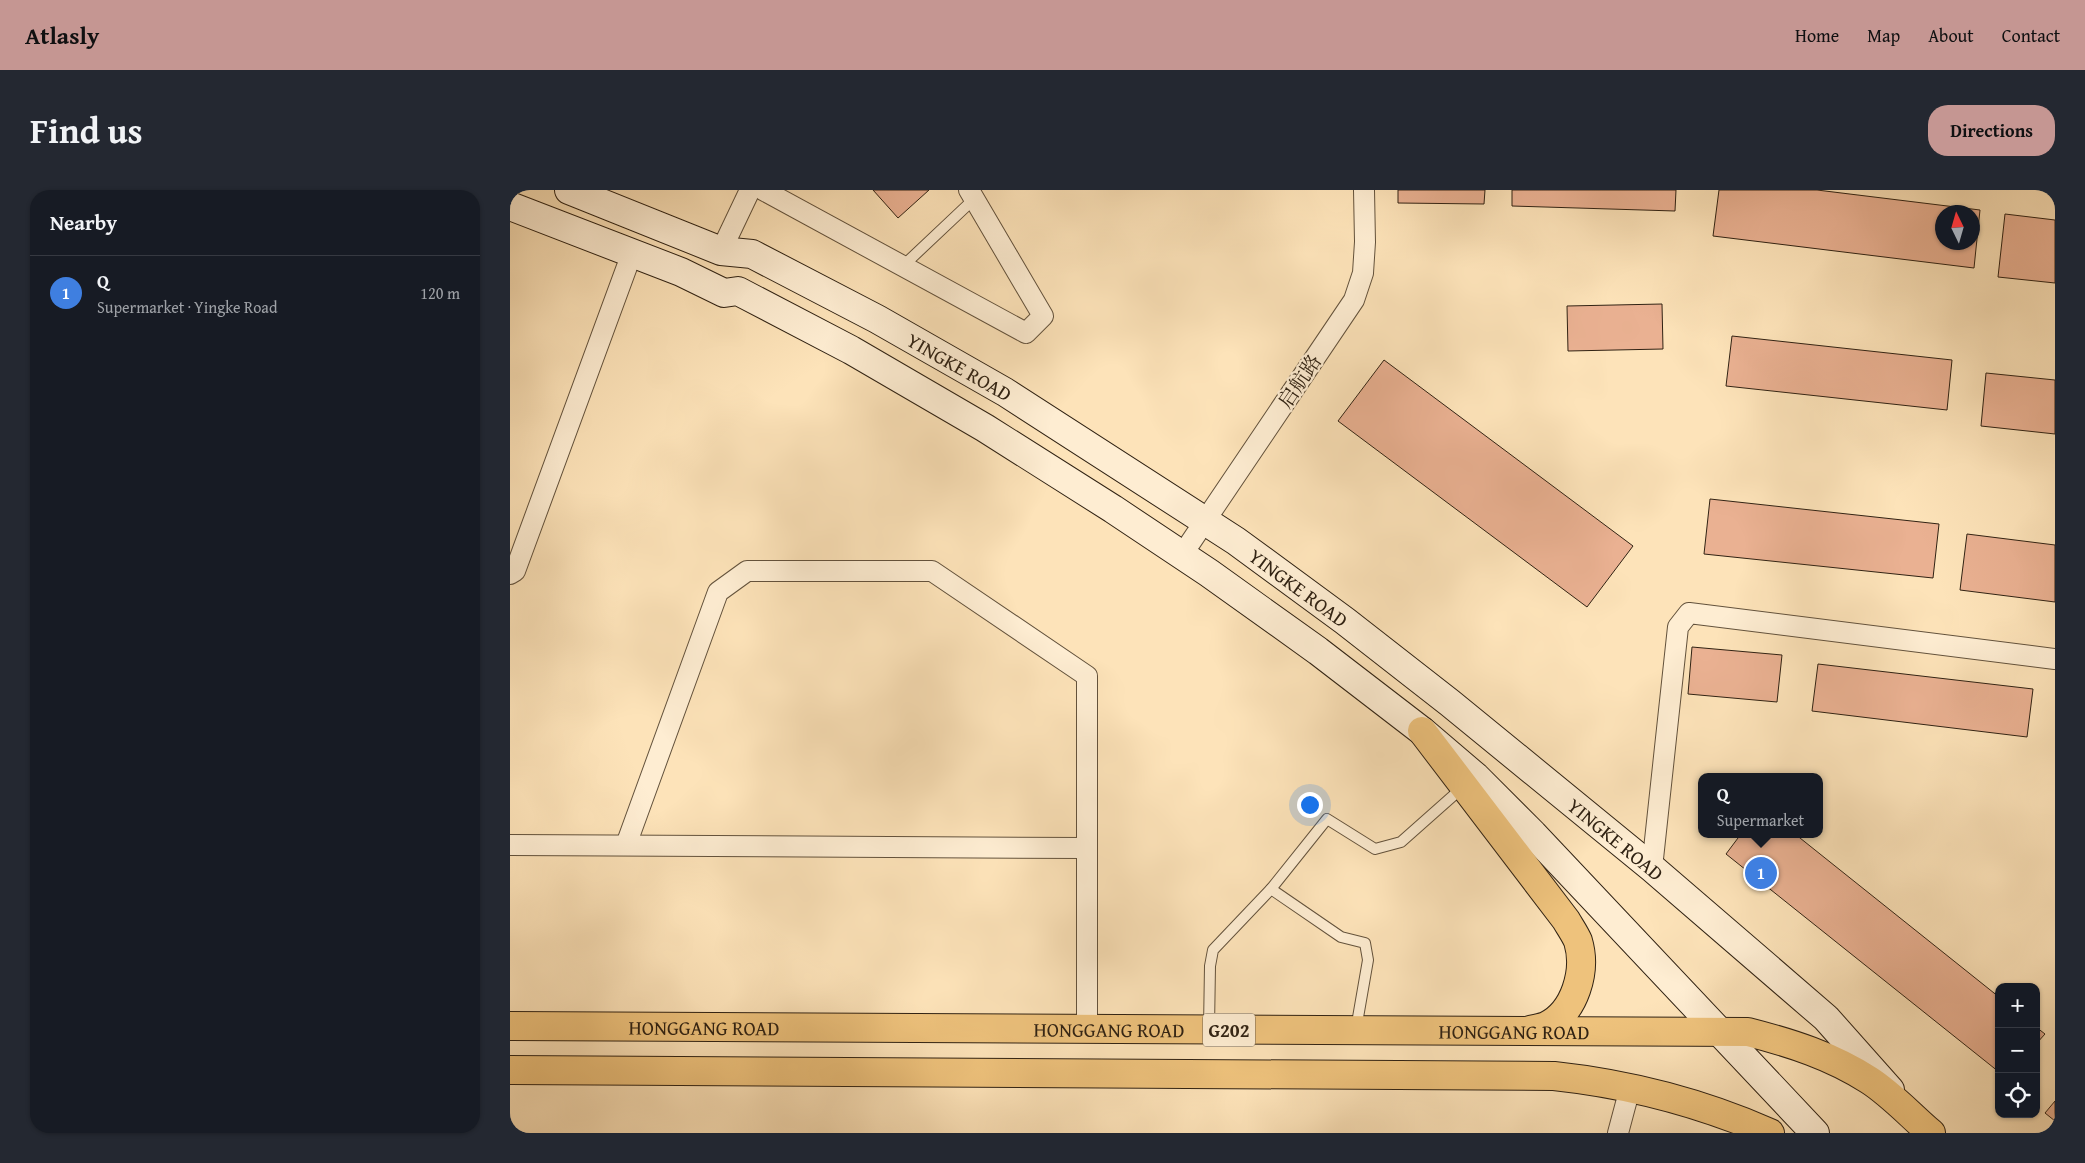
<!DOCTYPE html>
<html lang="en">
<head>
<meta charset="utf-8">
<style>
	body { margin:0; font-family:"Gentium Book Plus","Noto Serif SC",serif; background:#242831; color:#f1f3f6 }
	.controls { position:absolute; right:15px; bottom:15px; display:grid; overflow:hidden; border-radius:10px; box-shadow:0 1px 4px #0004 }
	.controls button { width:45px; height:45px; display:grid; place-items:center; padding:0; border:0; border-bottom:1px solid #363941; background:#171b24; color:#f1f3f6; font:25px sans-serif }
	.compass { position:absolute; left:1425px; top:15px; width:45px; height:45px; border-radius:50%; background:#171b24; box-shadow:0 1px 4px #0004; rotate:355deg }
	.you { position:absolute; left:799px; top:614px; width:18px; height:18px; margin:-12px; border:4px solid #fff; border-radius:50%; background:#1a73e8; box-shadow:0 0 0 8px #1a73e833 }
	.badge { display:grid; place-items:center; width:32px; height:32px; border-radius:50%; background:#c59692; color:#fff; font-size:16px; font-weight:700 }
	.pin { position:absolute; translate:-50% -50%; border:2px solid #fff; box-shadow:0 1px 5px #0006 }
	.popup { position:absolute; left:1188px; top:583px; width:125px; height:65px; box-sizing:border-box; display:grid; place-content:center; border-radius:10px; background:#171b24; filter:drop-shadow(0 1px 4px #0005); font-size:16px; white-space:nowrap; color:#9ea1a6 }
	.popup b { font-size:19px; color:#f1f3f6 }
	.popup::after { content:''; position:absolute; left:50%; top:100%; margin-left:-10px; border:10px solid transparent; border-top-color:#171b24 }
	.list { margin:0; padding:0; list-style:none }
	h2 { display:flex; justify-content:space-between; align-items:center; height:65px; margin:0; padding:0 20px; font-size:21px }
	h2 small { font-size:16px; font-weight:400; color:#9ea1a6 }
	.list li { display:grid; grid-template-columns:32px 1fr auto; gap:15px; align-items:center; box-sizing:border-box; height:75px; padding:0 20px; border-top:1px solid #363941 }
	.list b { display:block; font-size:19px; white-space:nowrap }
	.list p { margin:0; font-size:16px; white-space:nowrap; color:#9ea1a6 }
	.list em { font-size:16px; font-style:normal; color:#9ea1a6 }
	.icon { flex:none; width:28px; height:28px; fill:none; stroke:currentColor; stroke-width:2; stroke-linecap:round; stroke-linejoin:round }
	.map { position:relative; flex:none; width:1545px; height:943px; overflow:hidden; border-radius:20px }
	header { display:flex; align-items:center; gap:30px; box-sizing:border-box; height:70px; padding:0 25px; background:#c59692; color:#111 }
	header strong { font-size:24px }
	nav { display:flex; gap:28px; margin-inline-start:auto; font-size:18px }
	.intro { display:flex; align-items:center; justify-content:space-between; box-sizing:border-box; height:120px; padding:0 30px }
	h1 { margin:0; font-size:35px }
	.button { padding:12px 22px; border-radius:20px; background:#c59692; color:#111; font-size:18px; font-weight:700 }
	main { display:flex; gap:30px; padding:0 30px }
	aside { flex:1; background:#171b24; border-radius:20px; box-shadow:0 1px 4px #0004 }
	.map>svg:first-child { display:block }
	.building { fill:#eab192; stroke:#302213; fill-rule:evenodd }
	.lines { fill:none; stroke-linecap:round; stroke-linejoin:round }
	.service-casing { stroke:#63523c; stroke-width:12 }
	.minor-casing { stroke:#63523c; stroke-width:22 }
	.secondary-casing { stroke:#302213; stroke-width:30 }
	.trunk-casing { stroke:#302213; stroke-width:30 }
	.service { stroke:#feedd2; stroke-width:10 }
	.minor { stroke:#feedd2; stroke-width:20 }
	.secondary { stroke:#feedd2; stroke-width:28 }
	.trunk { stroke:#eec27c; stroke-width:28 }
	.labels { text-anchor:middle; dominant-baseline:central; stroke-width:4.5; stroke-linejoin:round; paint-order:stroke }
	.shield { fill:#feedd2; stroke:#6e5f4c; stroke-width:1 }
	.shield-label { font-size:19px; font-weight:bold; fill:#302213 }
	.street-label { font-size:20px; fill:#302213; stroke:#feedd2 }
</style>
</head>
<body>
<header>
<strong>Atlasly</strong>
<nav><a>Home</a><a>Map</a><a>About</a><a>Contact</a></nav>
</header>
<div class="intro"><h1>Find us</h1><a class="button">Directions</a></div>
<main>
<aside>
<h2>Nearby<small></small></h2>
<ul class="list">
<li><span class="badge" style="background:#3f7fe0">1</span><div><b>Q</b><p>Supermarket · Yingke Road</p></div><em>120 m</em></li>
</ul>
</aside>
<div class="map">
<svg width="1545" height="943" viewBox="0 0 1545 943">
	<rect width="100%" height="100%" fill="#fde3b9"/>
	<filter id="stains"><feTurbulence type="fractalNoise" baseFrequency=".004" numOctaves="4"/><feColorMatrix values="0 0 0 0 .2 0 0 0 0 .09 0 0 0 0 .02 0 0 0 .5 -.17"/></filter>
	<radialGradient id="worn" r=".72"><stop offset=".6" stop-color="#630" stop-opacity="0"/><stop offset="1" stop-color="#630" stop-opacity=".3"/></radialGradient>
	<g class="building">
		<polygon points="363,0 419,0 388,28"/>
		<polygon points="888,0 975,0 974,14 888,13"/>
		<polygon points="1002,0 1166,0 1165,21 1002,16"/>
		<path d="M1209,0H1307L1470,20L1464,78L1203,46ZM1432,22H1462V52H1432Z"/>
		<polygon points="1495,24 1545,30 1545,93 1488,87"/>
		<polygon points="1152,114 1153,159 1058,161 1057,116"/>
		<polygon points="1222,146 1442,170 1437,220 1216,196"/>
		<polygon points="874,170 1123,356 1077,417 828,231"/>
		<polygon points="1476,183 1545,190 1545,244 1471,236"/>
		<polygon points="1200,309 1429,334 1423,388 1194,364"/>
		<polygon points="1457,344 1545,355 1545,412 1450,400"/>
		<polygon points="1182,457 1272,465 1267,512 1178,504"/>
		<polygon points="1308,474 1523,499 1517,547 1302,521"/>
		<polygon points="1231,644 1285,644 1489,807 1489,882 1216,664"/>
		<polygon points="1526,837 1535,844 1526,854"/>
		<polygon points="1545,911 1545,931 1535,923"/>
	</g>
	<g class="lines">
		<g class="service-casing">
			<g id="service">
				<polyline points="393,76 464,9"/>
				<polyline points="761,699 831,747 855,753 858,770 846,839"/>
				<polyline points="699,838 700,776 703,760 761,699 817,629 865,659 891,652 953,597"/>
			</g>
		</g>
		<g class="minor-casing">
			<g id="minor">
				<polyline points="253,0 516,143 533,126 459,0"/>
				<polyline points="211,61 240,0"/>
				<polyline points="672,365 844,110 853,83 855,52 854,0"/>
				<polyline points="0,384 5,381 122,63"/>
				<polyline points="0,655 576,658"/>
				<polyline points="116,655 208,402 237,381 422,381 577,486 577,839"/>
				<polyline points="1142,678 1168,437 1179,423 1545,469"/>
				<polyline points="1108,943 1120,898"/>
			</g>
		</g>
		<g class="secondary-casing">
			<g id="secondary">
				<path id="s1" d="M59,0L211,61L242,64L367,129L495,202L726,351L835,431L940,513L1142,678L1316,828L1380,900"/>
				<polyline points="0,16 171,82 214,103 228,101 341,160 475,238 603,319 699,383 808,461 912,541 966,587 1023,644 1305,943"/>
			</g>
		</g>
		<g class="trunk-casing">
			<g id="trunk">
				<path d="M912,541L1056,730C1060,737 1065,744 1068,751C1077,781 1065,822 1036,836C1031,838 1025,839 1020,840"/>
				<path id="s2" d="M0,836L1238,842C1281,853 1322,866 1359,890C1381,904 1401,926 1421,943"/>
				<path d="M0,880L1044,886C1118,894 1192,913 1260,943"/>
			</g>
		</g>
		<use href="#service" class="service"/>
		<use href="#minor" class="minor"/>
		<use href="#secondary" class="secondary"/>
		<use href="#trunk" class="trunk"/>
	</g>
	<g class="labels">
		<rect class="shield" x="693" y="823.5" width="52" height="33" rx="4"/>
		<g class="shield-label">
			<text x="719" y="840">G202</text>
		</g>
		<g class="street-label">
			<text stroke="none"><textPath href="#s1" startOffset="431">YINGKE ROAD</textPath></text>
			<text transform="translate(789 191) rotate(-56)">启航路</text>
			<text stroke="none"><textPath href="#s1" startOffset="836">YINGKE ROAD</textPath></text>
			<text stroke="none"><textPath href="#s1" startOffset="1241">YINGKE ROAD</textPath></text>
			<text stroke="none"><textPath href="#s2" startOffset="194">HONGGANG ROAD</textPath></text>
			<text stroke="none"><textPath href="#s2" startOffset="599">HONGGANG ROAD</textPath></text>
			<text stroke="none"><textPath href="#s2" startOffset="1004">HONGGANG ROAD</textPath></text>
		</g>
	</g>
	<rect width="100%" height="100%" filter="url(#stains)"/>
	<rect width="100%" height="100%" fill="url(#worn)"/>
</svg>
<div class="controls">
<button>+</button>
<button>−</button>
<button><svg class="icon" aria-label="locate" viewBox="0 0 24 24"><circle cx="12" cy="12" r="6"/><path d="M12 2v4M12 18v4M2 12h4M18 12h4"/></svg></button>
</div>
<svg class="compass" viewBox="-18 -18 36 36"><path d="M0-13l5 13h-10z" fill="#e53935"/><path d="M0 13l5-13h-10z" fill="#9ea1a6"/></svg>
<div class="you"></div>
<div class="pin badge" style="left:1251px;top:683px;background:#3f7fe0">1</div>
<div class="popup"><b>Q</b>Supermarket</div>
</div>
</main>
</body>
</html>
